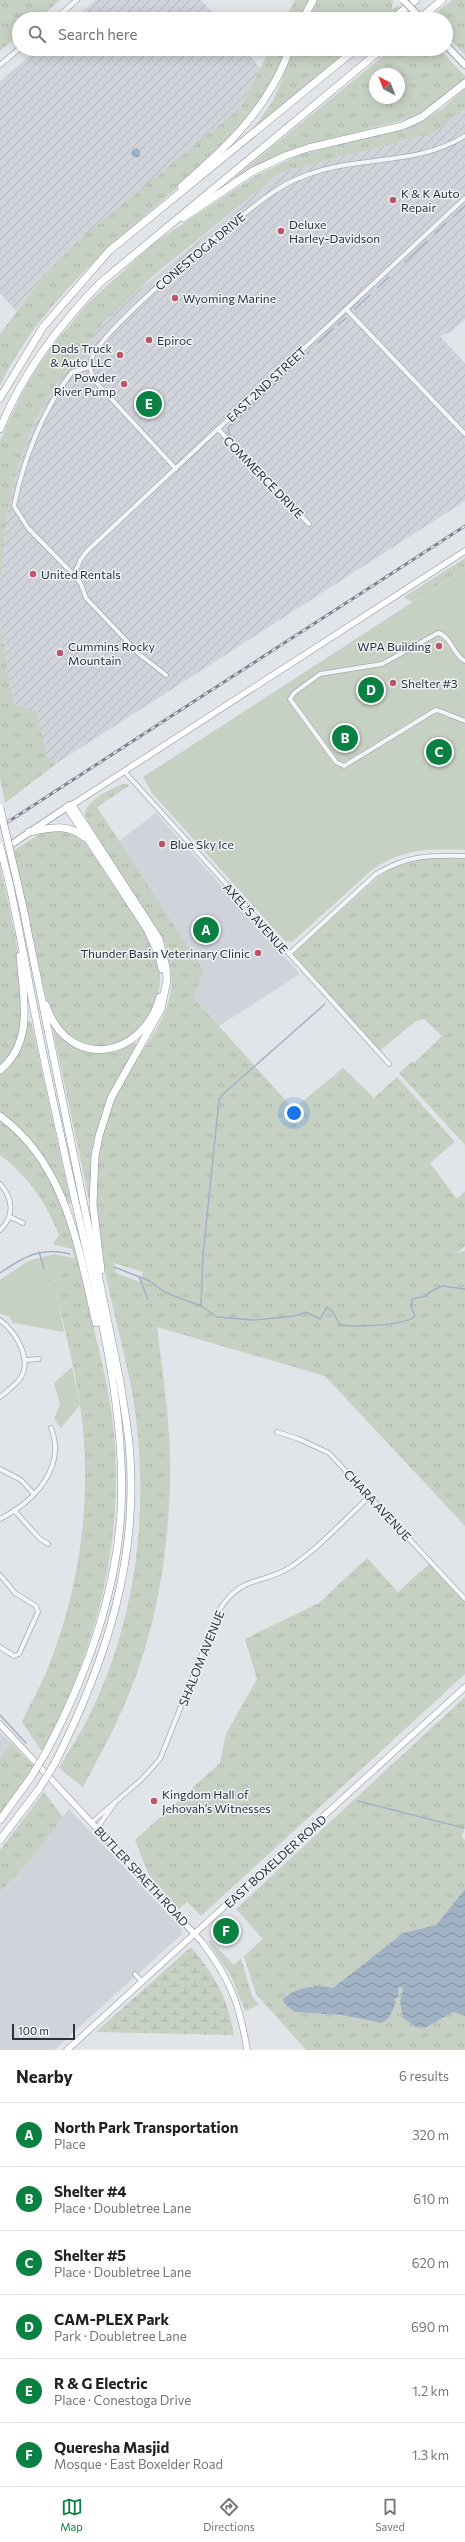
<!DOCTYPE html>
<html lang="en">
<head>
<meta charset="utf-8">
<style>
	body { margin:0; font-family:Commissioner,sans-serif; background:#f2f2f2; color:#202124 }
	.compass { position:absolute; left:369px; top:68px; width:36px; height:36px; border-radius:50%; background:#fff; box-shadow:0 2px 10px #0003; rotate:318deg }
	.scale { position:absolute; left:12px; bottom:10px; width:63px; box-sizing:border-box; padding-left:4px; border:2px solid #2b323e; border-top:0; font-size:11px; line-height:14px; white-space:nowrap; color:#2b323e; -webkit-text-stroke:3px #f0f3f6; paint-order:stroke }
	.you { position:absolute; left:294px; top:1113px; width:14px; height:14px; margin:-10px; border:3px solid #fff; border-radius:50%; background:#1a73e8; box-shadow:0 0 0 6px #1a73e833 }
	.badge { display:grid; place-items:center; width:26px; height:26px; border-radius:50%; background:#0b8043; color:#fff; font-size:13px; font-weight:700 }
	.pin { position:absolute; translate:-50% -50%; border:2px solid #fff; box-shadow:0 1px 4px #0006 }
	.list { margin:0; padding:0; list-style:none }
	h2 { display:flex; justify-content:space-between; align-items:center; height:52px; margin:0; padding:0 16px; font-size:17px }
	h2 small { font-size:13px; font-weight:400; color:#757577 }
	.list li { display:grid; grid-template-columns:26px 1fr auto; gap:12px; align-items:center; box-sizing:border-box; height:64px; padding:0 16px; border-top:1px solid #e0e0e0 }
	.list b { display:block; font-size:15px; white-space:nowrap }
	.list p { margin:0; font-size:13px; white-space:nowrap; color:#757577 }
	.list em { font-size:13px; font-style:normal; color:#757577 }
	.icon { flex:none; width:22px; height:22px; fill:none; stroke:currentColor; stroke-width:2; stroke-linecap:round; stroke-linejoin:round }
	.map { position:relative; flex:none; width:465px; height:2050px; overflow:hidden }
	.search { position:absolute; background:#fff; box-shadow:0 2px 10px #0003; left:12px; right:12px; top:12px; height:44px; display:flex; align-items:center; gap:10px; box-sizing:border-box; padding:0 14px; border-radius:22px; color:#757577; font-size:15px }
	.sheet { height:436px; background:#fff }
	nav { display:flex; justify-content:space-around; align-items:center; box-sizing:border-box; height:56px; border-top:1px solid #e0e0e0; background:#fff; font-size:11px; color:#757577 }
	nav a { display:grid; justify-items:center; gap:2px }
	nav .on { color:#0b8043 }
	.map>svg:first-child { display:block }
	.built { fill:#d0d3da }
	.industrial { fill:url(#industrial-furrows) }
	.grass { fill:url(#grass-tufts); fill-rule:evenodd }
	.wetland { fill:url(#wetland-marsh) }
	.park { fill:#c7d1c3 }
	.water { fill:url(#water-waves) }
	.lines { fill:none; stroke-linecap:round; stroke-linejoin:round }
	.stream { stroke:#a0b2c4; stroke-width:1.5 }
	.minor-casing { stroke:#a7abb2; stroke-width:5.5 }
	.tertiary-casing { stroke:#a7abb2; stroke-width:6 }
	.secondary-casing { stroke:#a7abb2; stroke-width:7 }
	.primary-casing { stroke:#a2a9b2; stroke-width:8 }
	.motorway-casing { stroke:#8a929d; stroke-width:8 }
	.minor { stroke:#f3f5f7; stroke-width:4 }
	.tertiary { stroke:#f3f5f7; stroke-width:4.5 }
	.secondary { stroke:#fff; stroke-width:5.5 }
	.primary { stroke:#fff; stroke-width:6 }
	.motorway { stroke:#fff; stroke-width:7 }
	.rail-casing { stroke:#7c8490; stroke-width:3 }
	.rail { stroke:#f0f3f6; stroke-width:1.5; stroke-dasharray:4.5; stroke-linecap:butt }
	.primary-bridge-casing { stroke:#a2a9b2; stroke-width:8; stroke-linecap:butt }
	.motorway-bridge-casing { stroke:#8a929d; stroke-width:8; stroke-linecap:butt }
	.primary-bridge { stroke:#fff; stroke-width:6 }
	.motorway-bridge { stroke:#fff; stroke-width:7 }
	.poi-dot { fill:#be5567; stroke:#f0f3f6; stroke-width:1.5 }
	.labels { text-anchor:middle; dominant-baseline:central; stroke-width:3; stroke-linejoin:round; paint-order:stroke }
	.poi-label { font-size:12px; fill:#2b323e; stroke:#f0f3f6; text-anchor:start }
	.street-label { font-size:12px; fill:#2b323e; stroke:#f0f3f6 }
</style>
</head>
<body>
<div class="map">
<svg width="465" height="2050" viewBox="0 0 465 2050">
	<defs>
		<pattern id="industrial-furrows" width="10" height="10" patternUnits="userSpaceOnUse"><rect width="10" height="10" fill="#d0d3da"/><path d="M-1 1l2-2M0 10L10 0M9 11l2-2" fill="none" stroke="#b3b6bc"/></pattern>
		<pattern id="grass-tufts" width="24" height="20" patternUnits="userSpaceOnUse"><rect width="24" height="20" fill="#c7d1c3"/><path d="M3 7l-1-3M5 7V3M7 7l1-3M15 17l-1-3M17 17v-4M19 17l1-3" fill="none" stroke="#abb4a9"/></pattern>
		<pattern id="wetland-marsh" width="20" height="14" patternUnits="userSpaceOnUse"><rect width="20" height="14" fill="#c7d1c3"/><path d="M1 5h8M5 5V1M11 12h8M15 12V8" fill="none" stroke="#abb4a9"/></pattern>
		<pattern id="water-waves" width="16" height="10" patternUnits="userSpaceOnUse"><rect width="16" height="10" fill="#a0b2c4"/><path d="M0 5q4-4 8 0t8 0" fill="none" stroke="#8391a1"/></pattern>
	</defs>
	<rect width="100%" height="100%" fill="#e1e4e8"/>
	<g class="built">
		<polygon points="156,813 300,974 219,1026 193,997 204,971 119,841"/>
		<polygon points="0,1732 11,1743 0,1758"/>
		<polygon points="69,1809 182,1929 181,1935 54,2050 0,2050 0,1892 29,1861"/>
	</g>
	<g class="industrial">
		<polygon points="96,0 201,0 218,19 74,19"/>
		<polygon points="38,49 244,49 260,68 240,108 81,239 44,275 16,311 0,293 0,81"/>
		<polygon points="465,109 465,319 451,332 440,336 465,363 465,501 57,763 48,762 36,713 14,704 0,627 0,580 7,515 16,472 35,420 55,386 103,323 127,300 281,172 434,133"/>
	</g>
	<g class="grass">
		<polygon points="0,0 60,0 38,19 19,19 19,35 0,51"/>
		<polygon points="295,0 310,0 301,19 285,19"/>
		<polygon points="318,0 393,0 392,9 398,6 401,9 388,19 308,19"/>
		<polygon points="452,0 465,0 465,55 446,35 446,19 429,18"/>
		<path d="M270,49H287C274,79 253,117 231,141C214,159 194,173 176,189C109,247 39,304 0,386V334L44,275L81,238L240,108Z"/>
		<polygon points="294,49 351,49 243,138 258,122 274,99"/>
		<path d="M392,49H439L465,76V80L427,110L411,118L315,143L237,180L235,177ZM375,74H399V98H375Z"/>
		<polygon points="465,88 465,109 434,133 281,172 153,276 103,323 55,386 35,420 16,472 7,515 0,580 0,441 19,399 35,371 53,345 87,304 154,243 255,176 299,155 413,126 442,109"/>
		<polygon points="465,558 465,568 412,602 404,597"/>
		<polygon points="0,627 14,704 36,712 48,761 57,763 5,803 0,778"/>
		<path d="M124,784L130,785L97,807L204,971L193,997L293,1109L343,1068L374,1098L397,1077L455,1142L430,1163L457,1199L465,1191V1246L457,1253L465,1251V1526L325,1376L157,1327C163,1379 172,1432 170,1484C168,1552 157,1623 132,1686C119,1721 101,1753 83,1787L59,1768C68,1752 79,1736 87,1720C138,1620 151,1502 132,1392C118,1315 87,1235 98,1156C103,1127 113,1099 128,1074C158,1024 186,1001 163,939L88,822C87,819 85,816 85,813C85,802 114,786 124,784ZM114,1263L143,1272L140,1282L116,1273Z"/>
		<path d="M58,829L78,835L86,844C101,867 117,890 132,913C140,925 150,937 155,951C184,1032 75,1094 46,999L13,851L39,834Z"/>
		<polygon points="426,857 465,859 465,1145 399,1073 412,1061 414,1063 442,1036 424,1019 416,1021 379,1051 293,957 294,953 378,877 393,867"/>
		<path d="M0,866C10,912 34,1002 18,1046C15,1053 5,1061 0,1067Z"/>
		<path d="M31,1021L71,1203L67,1204L54,1174L0,1112V1073C17,1060 23,1044 26,1023Z"/>
		<path d="M51,1021C81,1047 94,1065 135,1042L137,1047C103,1101 90,1139 90,1204Z"/>
		<path d="M0,1118C10,1129 22,1138 31,1149C68,1194 76,1253 89,1307C98,1348 110,1390 114,1433C124,1549 95,1650 42,1752L22,1722C30,1704 40,1687 47,1670C81,1587 93,1494 80,1405C74,1362 61,1318 53,1275L74,1258L72,1249L53,1244L59,1235C46,1202 28,1176 0,1155Z"/>
		<polygon points="367,1558 398,1592 429,1564 465,1602 465,1674 201,1916 187,1902 179,1909 149,1875 135,1840 220,1763 226,1734 257,1679 245,1639 319,1603"/>
		<polygon points="465,1697 465,1826 462,1837 465,1840 465,1889 436,1925 403,1933 333,1988 329,1987 294,2012 342,2015 382,2023 389,2018 396,2003 394,1999 399,1993 399,1986 403,1989 400,2002 403,2017 416,2027 425,2028 453,2012 465,2016 465,2050 306,2050 256,1994 244,1956 263,1939 236,1909"/>
		<polygon points="11,1743 34,1767 0,1814 0,1758"/>
		<polygon points="44,1792 63,1817 29,1861 0,1892 0,1850"/>
		<polygon points="210,1940 234,1965 241,1958 252,1996 259,2005 245,2011 231,1976 208,1942"/>
	</g>
	<path class="wetland" d="M191,1947C216,1977 227,1997 234,2035L96,2032Z"/>
	<g class="park">
		<path d="M465,568V850C427,849 406,848 373,869L292,942L285,941L152,793L143,777Z"/>
		<polygon points="54,1254 74,1258 53,1275 64,1332 13,1323 9,1316 0,1314 0,1280 28,1261"/>
		<polygon points="72,1367 80,1405 61,1428 54,1419 60,1404 54,1383"/>
	</g>
	<g class="water">
		<circle cx="136" cy="153" r="4.5"/>
		<path d="M465,1889V2016L453,2012L425,2028L416,2027L403,2018L400,2002L403,1989L399,1986L398,1997L394,1999L396,2003L389,2018L382,2023L342,2015L294,2012L284,2003L283,1999C297,1987 318,1984 333,1988L403,1933L436,1925Z"/>
	</g>
	<g class="lines">
		<g class="stream">
			<polyline points="454,216 465,206"/>
			<polyline points="435,233 446,223"/>
			<polyline points="405,262 427,241"/>
			<polyline points="378,287 389,277"/>
			<polyline points="355,309 370,295"/>
			<polyline points="338,325 346,318"/>
			<polyline points="319,342 333,329"/>
			<polyline points="274,385 309,352"/>
			<polyline points="230,437 228,428 266,392"/>
			<polyline points="39,1252 44,1268"/>
			<path d="M114,1267L150,1281L164,1292L201,1306L217,1317L253,1320L295,1316L306,1312L320,1319L327,1307L332,1311L340,1325C355,1327 405,1326 415,1316L411,1306L412,1299L426,1296L428,1293L442,1286L465,1289"/>
			<path d="M0,1273C23,1257 42,1246 70,1254"/>
			<polyline points="139,1277 148,1299"/>
			<polyline points="201,1306 203,1255 219,1100 223,1094 325,1004"/>
			<polyline points="0,1715 26,1743"/>
			<polyline points="358,1801 464,1828"/>
		</g>
		<g class="minor-casing">
			<g id="minor">
				<polyline points="346,309 465,434"/>
				<path d="M90,367L72,372C43,409 23,460 14,506L28,528L74,575L81,584L86,598L139,654L166,675"/>
				<polyline points="218,429 309,524"/>
				<path d="M176,469L95,381C91,374 89,368 91,360C99,330 243,212 275,191C285,184 296,179 307,175C359,155 417,166 465,136"/>
				<polyline points="74,575 81,559 87,551 465,198"/>
				<path d="M465,661C453,655 451,636 438,633L382,664L320,674L294,693L290,699L336,762L344,766L434,711L437,710L465,721"/>
				<polyline points="124,771 389,1064"/>
				<path d="M289,954L376,874C408,855 429,855 465,856"/>
				<path d="M0,1184C13,1198 15,1216 0,1230"/>
				<polyline points="10,1217 23,1223"/>
				<path d="M0,1320C16,1332 34,1361 19,1380C14,1386 6,1392 0,1397"/>
				<polyline points="25,1360 39,1359"/>
				<polyline points="277,1432 299,1439 329,1453 465,1599"/>
				<polyline points="0,1469 21,1480 33,1493"/>
				<polyline points="14,1510 39,1538 48,1544"/>
				<path d="M0,1519C33,1502 67,1468 51,1428"/>
				<polyline points="0,1575 15,1593 36,1606 38,1612 19,1654 14,1656 0,1647"/>
				<path d="M92,1822L141,1780L160,1759L220,1609C242,1574 265,1585 292,1566C320,1547 345,1519 370,1496"/>
				<polyline points="97,1828 115,1803"/>
				<polyline points="135,1974 142,1982"/>
			</g>
		</g>
		<g class="tertiary-casing">
			<g id="tertiary">
				<polyline points="55,19 77,0"/>
				<polyline points="0,65 19,49"/>
			</g>
		</g>
		<g class="secondary-casing">
			<g id="secondary">
				<polyline points="72,805 465,551"/>
				<path d="M0,1724L202,1942C230,1979 240,2005 247,2050"/>
				<polyline points="67,2050 465,1687"/>
			</g>
		</g>
		<g class="primary-casing">
			<g id="primary">
				<polyline points="446,45 465,65"/>
				<polyline points="0,852 70,805"/>
			</g>
		</g>
		<g class="motorway-casing">
			<g id="motorway">
				<polyline points="303,19 313,0"/>
				<polyline points="392,19 416,0"/>
				<polyline points="419,19 442,0"/>
				<path d="M181,187C216,156 250,126 273,85C280,74 285,61 290,49"/>
				<polyline points="183,218 253,171 285,156 308,148 402,126 422,117 465,83"/>
				<polyline points="0,398 43,327 109,251 356,49"/>
				<path d="M0,429C22,374 59,325 100,283L382,49"/>
				<polyline points="72,805 159,939 166,967 167,980 161,1009 111,1098 99,1136 95,1156 93,1205 101,1270"/>
				<polyline points="67,807 147,929 158,953 162,969"/>
				<path d="M29,832C50,828 67,823 84,837"/>
				<polyline points="17,881 26,921"/>
				<path d="M9,882C19,928 27,974 36,1019C45,1067 56,1113 66,1160C90,1272 127,1397 121,1511C116,1598 85,1679 45,1754"/>
				<path d="M25,918L120,1381C123,1401 127,1423 129,1443C140,1558 106,1662 55,1763"/>
				<path d="M46,1005C68,1072 143,1059 160,997"/>
				<path d="M0,1070C35,1041 23,996 20,956"/>
				<path d="M0,1116C67,1165 78,1248 96,1323"/>
				<polyline points="0,1820 31,1777"/>
				<polyline points="0,1840 39,1789"/>
			</g>
		</g>
		<use href="#minor" class="minor"/>
		<use href="#tertiary" class="tertiary"/>
		<use href="#secondary" class="secondary"/>
		<use href="#primary" class="primary"/>
		<use href="#motorway" class="motorway"/>
		<g class="rail-casing">
			<polyline id="rail" points="0,827 465,526"/>
		</g>
		<use href="#rail" class="rail"/>
		<g class="primary-bridge-casing">
			<polyline id="primary-bridge" points="403,0 422,19"/>
		</g>
		<g class="motorway-bridge-casing">
			<g id="motorway-bridge">
				<polyline points="0,808 17,881"/>
				<polyline points="0,846 9,882"/>
				<polyline points="31,1777 45,1754"/>
				<polyline points="39,1789 55,1763"/>
			</g>
		</g>
		<use href="#primary-bridge" class="primary-bridge"/>
		<use href="#motorway-bridge" class="motorway-bridge"/>
	</g>
	<g class="poi-dot">
		<circle cx="393" cy="200" r="4"/>
		<circle cx="281" cy="231" r="4"/>
		<circle cx="175" cy="298" r="4"/>
		<circle cx="149" cy="340" r="4"/>
		<circle cx="120" cy="355" r="4"/>
		<circle cx="124" cy="384" r="4"/>
		<circle cx="33" cy="574" r="4"/>
		<circle cx="439" cy="646" r="4"/>
		<circle cx="60" cy="653" r="4"/>
		<circle cx="393" cy="683" r="4"/>
		<circle cx="162" cy="844" r="4"/>
		<circle cx="258" cy="953" r="4"/>
		<circle cx="154" cy="1801" r="4"/>
	</g>
	<g class="labels">
		<g class="poi-label">
			<text x="401" y="193">K &amp; K Auto<tspan x="401" dy="14">Repair</tspan></text>
			<text x="289" y="224">Deluxe<tspan x="289" dy="14">Harley-Davidson</tspan></text>
			<text x="183" y="298">Wyoming Marine</text>
			<text x="157" y="340">Epiroc</text>
			<text x="112" y="348" text-anchor="end">Dads Truck<tspan x="112" dy="14">&amp; Auto LLC</tspan></text>
			<text x="116" y="377" text-anchor="end">Powder<tspan x="116" dy="14">River Pump</tspan></text>
			<text x="41" y="574">United Rentals</text>
			<text x="68" y="646">Cummins Rocky<tspan x="68" dy="14">Mountain</tspan></text>
			<text x="431" y="646" text-anchor="end">WPA Building</text>
			<text x="401" y="683">Shelter #3</text>
			<text x="170" y="844">Blue Sky Ice</text>
			<text x="250" y="953" text-anchor="end">Thunder Basin Veterinary Clinic</text>
			<text x="162" y="1794">Kingdom Hall of<tspan x="162" dy="14">Jehovah’s Witnesses</tspan></text>
		</g>
		<g class="street-label">
			<text transform="translate(200 251) rotate(-40)">CONESTOGA DRIVE</text>
			<text transform="translate(266 384) rotate(-43)">EAST 2ND STREET</text>
			<text transform="translate(264 477) rotate(46)">COMMERCE DRIVE</text>
			<text transform="translate(256 918) rotate(48)">AXEL'S AVENUE</text>
			<text transform="translate(378 1505) rotate(47)">CHARA AVENUE</text>
			<text transform="translate(201 1658) rotate(-68)">SHALOM AVENUE</text>
			<text transform="translate(275 1861) rotate(-42)">EAST BOXELDER ROAD</text>
			<text transform="translate(142 1876) rotate(47)">BUTLER SPAETH ROAD</text>
		</g>
	</g>
</svg>
<svg class="compass" viewBox="-18 -18 36 36"><path d="M0-13l5 13h-10z" fill="#e53935"/><path d="M0 13l5-13h-10z" fill="#757577"/></svg>
<div class="scale">100 m</div>
<div class="you"></div>
<div class="pin badge" style="left:206px;top:930px">A</div>
<div class="pin badge" style="left:345px;top:738px">B</div>
<div class="pin badge" style="left:439px;top:752px">C</div>
<div class="pin badge" style="left:371px;top:690px">D</div>
<div class="pin badge" style="left:149px;top:404px">E</div>
<div class="pin badge" style="left:226px;top:1931px">F</div>
<div class="search"><svg class="icon" aria-label="search" viewBox="0 0 24 24"><circle cx="10" cy="10" r="6"/><path d="M15 15l6 6"/></svg>Search here</div>
</div>
<section class="sheet">
<h2>Nearby<small>6 results</small></h2>
<ul class="list">
<li><span class="badge">A</span><div><b>North Park Transportation</b><p>Place</p></div><em>320 m</em></li>
<li><span class="badge">B</span><div><b>Shelter #4</b><p>Place · Doubletree Lane</p></div><em>610 m</em></li>
<li><span class="badge">C</span><div><b>Shelter #5</b><p>Place · Doubletree Lane</p></div><em>620 m</em></li>
<li><span class="badge">D</span><div><b>CAM-PLEX Park</b><p>Park · Doubletree Lane</p></div><em>690 m</em></li>
<li><span class="badge">E</span><div><b>R &amp; G Electric</b><p>Place · Conestoga Drive</p></div><em>1.2 km</em></li>
<li><span class="badge">F</span><div><b>Queresha Masjid</b><p>Mosque · East Boxelder Road</p></div><em>1.3 km</em></li>
</ul>
</section>
<nav>
<a class="on"><svg class="icon" aria-label="map" viewBox="0 0 24 24"><path d="M3 6l6-2 6 2 6-2v14l-6 2-6-2-6 2zM9 4v14M15 6v14"/></svg>Map</a>
<a><svg class="icon" aria-label="directions" viewBox="0 0 24 24"><path d="M12 3l9 9-9 9-9-9zM9 14v-3h6M13 9l2 2-2 2"/></svg>Directions</a>
<a><svg class="icon" aria-label="saved" viewBox="0 0 24 24"><path d="M7 4h10v16l-5-4-5 4z"/></svg>Saved</a>
</nav>
</body>
</html>
